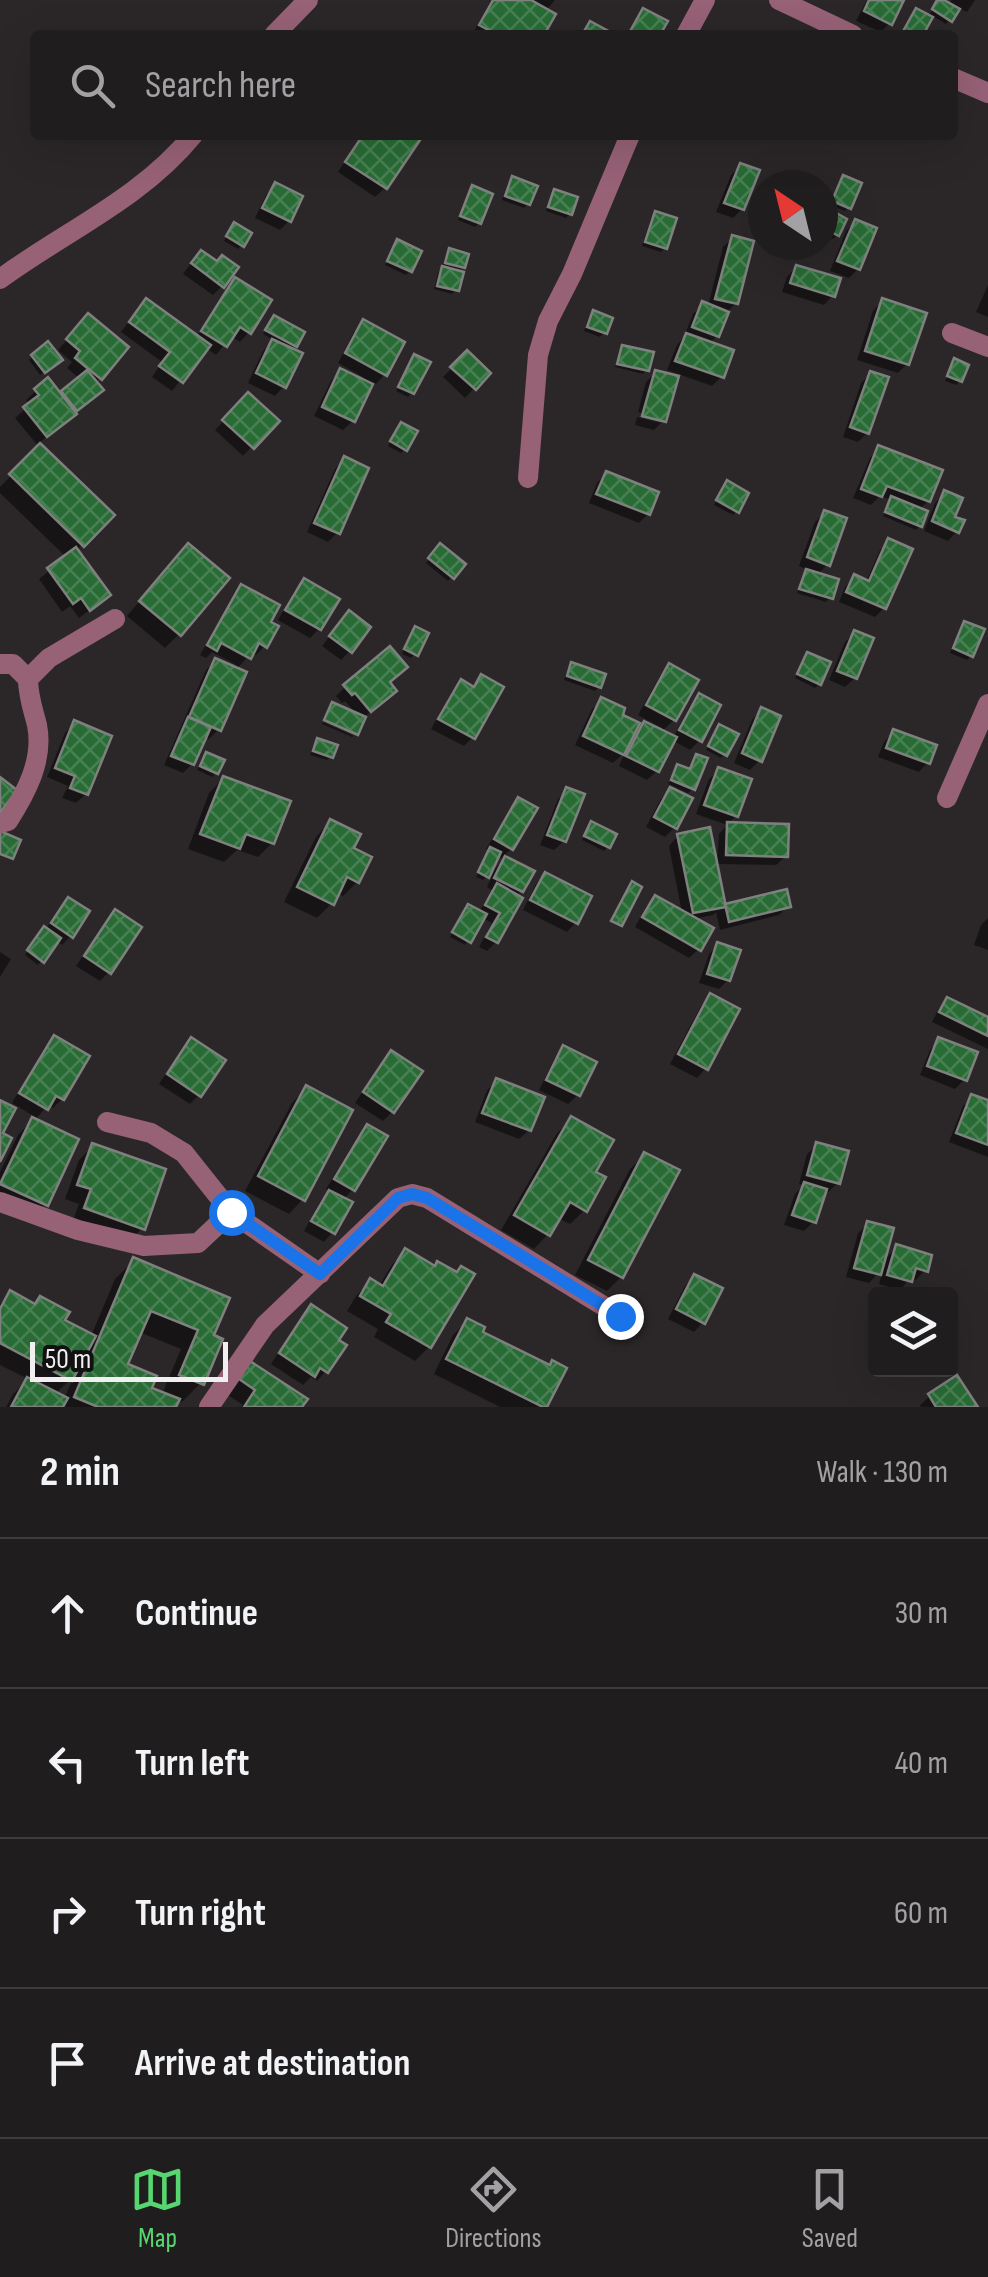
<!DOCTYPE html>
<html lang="en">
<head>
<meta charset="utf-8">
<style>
	body { margin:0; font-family:"Sofia Sans Condensed",sans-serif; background:#282628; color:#f1f3f6 }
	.controls { position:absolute; right:30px; bottom:30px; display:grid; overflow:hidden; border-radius:10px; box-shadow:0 10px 40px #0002 }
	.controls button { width:90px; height:90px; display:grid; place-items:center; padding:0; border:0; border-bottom:2px solid #3d3b3d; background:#201d1f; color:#f1f3f6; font:50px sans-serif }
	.compass { position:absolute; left:748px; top:170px; width:90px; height:90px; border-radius:50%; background:#201d1f; box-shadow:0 10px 40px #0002; rotate:325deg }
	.scale { position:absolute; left:30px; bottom:25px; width:198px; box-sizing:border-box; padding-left:10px; border:5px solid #f2eff0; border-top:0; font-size:28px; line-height:35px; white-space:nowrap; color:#f2eff0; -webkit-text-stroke:8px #121111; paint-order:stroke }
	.stop { position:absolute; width:30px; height:30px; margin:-22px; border:8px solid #1a73e8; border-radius:50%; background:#fff }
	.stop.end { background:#1a73e8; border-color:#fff; box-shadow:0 2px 10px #0008 }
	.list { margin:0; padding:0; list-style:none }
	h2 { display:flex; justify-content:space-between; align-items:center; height:130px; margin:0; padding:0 40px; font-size:42px }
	h2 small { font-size:32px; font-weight:400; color:#a2a2a4 }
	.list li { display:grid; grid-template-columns:65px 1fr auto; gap:30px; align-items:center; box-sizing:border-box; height:150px; padding:0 40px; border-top:2px solid #3d3b3d }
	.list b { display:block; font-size:38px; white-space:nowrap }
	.list em { font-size:32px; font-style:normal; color:#a2a2a4 }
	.icon { flex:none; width:55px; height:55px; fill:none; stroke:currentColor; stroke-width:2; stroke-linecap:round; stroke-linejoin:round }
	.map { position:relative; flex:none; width:988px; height:1407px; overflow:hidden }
	.search { position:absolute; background:#201d1f; box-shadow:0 10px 40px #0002; left:30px; right:30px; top:30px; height:110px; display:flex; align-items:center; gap:25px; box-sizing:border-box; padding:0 35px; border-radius:10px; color:#a2a2a4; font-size:38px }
	.sheet { height:730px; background:#201d1f }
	nav { display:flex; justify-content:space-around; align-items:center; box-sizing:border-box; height:140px; border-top:2px solid #3d3b3d; background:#201d1f; font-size:28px; color:#a2a2a4 }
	nav a { display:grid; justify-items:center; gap:5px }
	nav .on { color:#57d570 }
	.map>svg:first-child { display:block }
	.shadow { fill:#0007; fill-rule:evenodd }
	.building { fill:url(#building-cross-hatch); stroke:#7e817e; stroke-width:2.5 }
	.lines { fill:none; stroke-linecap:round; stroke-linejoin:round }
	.street { stroke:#976176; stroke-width:20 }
	.route { stroke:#1a73e8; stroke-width:12 }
</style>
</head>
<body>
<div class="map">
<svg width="988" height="1407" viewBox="0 0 988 1407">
	<defs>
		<pattern id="building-cross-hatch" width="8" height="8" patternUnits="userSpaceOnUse" patternTransform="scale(2.5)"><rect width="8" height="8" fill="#286b35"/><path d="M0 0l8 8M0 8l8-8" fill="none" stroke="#488053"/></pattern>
	</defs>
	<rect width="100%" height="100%" fill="#2b2729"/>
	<g class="shadow">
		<polygon points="491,0 555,0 546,11 541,35 472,35"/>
		<polygon points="867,0 898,0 890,23 881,32 856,21"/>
		<polygon points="939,0 949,6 951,0 975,0 967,12 958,8 946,24 931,15 920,35 902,35 928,17"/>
		<polygon points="362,135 407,135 416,141 385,188 375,197 338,172"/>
		<polygon points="740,166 742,209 733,218 716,212 731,175"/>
		<polygon points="844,178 849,207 845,211 830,205"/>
		<polygon points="512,179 528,204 524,208 502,200 508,183"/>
		<polygon points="275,185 289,221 280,230 255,218 266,195"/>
		<polygon points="473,188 479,223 475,227 458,220 469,192"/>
		<polygon points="555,191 570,214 566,218 546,211 551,196"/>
		<polygon points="831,213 837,235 833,239 823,234 823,226"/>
		<polygon points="655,214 665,248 661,252 642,246 651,218"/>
		<polygon points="763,214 763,242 754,239"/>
		<polygon points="855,222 858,269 849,278 830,271 846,231"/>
		<polygon points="231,230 242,245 238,249 224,241"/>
		<polygon points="733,238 736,303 727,312 717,336 709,344 721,377 712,386 667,370 677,345 684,337 693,314 703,304 708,306 723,247"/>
		<polygon points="398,242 410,271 406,275 385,265"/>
		<polygon points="450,251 463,267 457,272 456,290 452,294 434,289 438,273"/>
		<polygon points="192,262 222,286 213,295 183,274"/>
		<polygon points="796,267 833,295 824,305 782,292 787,277"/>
		<polygon points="236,280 249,332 240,342 231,336 216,355 206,348 172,391 152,377 162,362 121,332 137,311 196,338 226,289"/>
		<polygon points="988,285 988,317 976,312"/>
		<polygon points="882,301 907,364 898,373 857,360 873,311"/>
		<polygon points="593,313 604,333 600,337 584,331 589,317"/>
		<polygon points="270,322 295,345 290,350 284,386 275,396 248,383 263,351 274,340 263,334"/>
		<polygon points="364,323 385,374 376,384 372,382 353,421 343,430 314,416 331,381 340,371 361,381 363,377 338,363 354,332"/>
		<polygon points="79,326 126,348 95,383 91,399 38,444 111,515 76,551 98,604 79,618 70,606 62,612 39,579 66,557 0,493 0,487 39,447 15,418 30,405 26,400 36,391 59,396 80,379 67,368 72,362 58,350"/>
		<polygon points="623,347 647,370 643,374 615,367 619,351"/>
		<polygon points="467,353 488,373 465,398 443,377"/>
		<polygon points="32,357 59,359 40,375 29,360"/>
		<polygon points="415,357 412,393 408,397 396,391"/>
		<polygon points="955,361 960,381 956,385 945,381"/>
		<polygon points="656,372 664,421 661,423 661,418 638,412 646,382"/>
		<polygon points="871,373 867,433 858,442 843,437 861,383"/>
		<polygon points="248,395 276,421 243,456 215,430"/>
		<polygon points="637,417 661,423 654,430 635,425"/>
		<polygon points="397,429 405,449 401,453 388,446"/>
		<polygon points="879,448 928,501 919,510 920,526 916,530 883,516 891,500 880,496 871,505 853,498 870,458"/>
		<polygon points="344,459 338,532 328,542 307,532 335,469"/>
		<polygon points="606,474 648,514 639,523 589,503 597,483"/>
		<polygon points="723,488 737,511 733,515 714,505"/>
		<polygon points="945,493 957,531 948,541 924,531 935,503"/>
		<polygon points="824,513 828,564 817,575 830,598 826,602 797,593 802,576 808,570 799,566 815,522"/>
		<polygon points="889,541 884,608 875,617 839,602 845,587 855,577 866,582 880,550"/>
		<polygon points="440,546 463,564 448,581 426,563"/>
		<polygon points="174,561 179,634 165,648 127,616"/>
		<polygon points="304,581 319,629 310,638 278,620 295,590"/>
		<polygon points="242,588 268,623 265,646 256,655 251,653 236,670 219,729 209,739 204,736 192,764 183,773 164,765 206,670 216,661 234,669 236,665 212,652 206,658 200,655 233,597"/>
		<polygon points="340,623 350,651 341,660 322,646"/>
		<polygon points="965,624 971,656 967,660 950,653 961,628"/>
		<polygon points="412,633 415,654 411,658 402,654"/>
		<polygon points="854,633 855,678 845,687 829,680 845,642"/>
		<polygon points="808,655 819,684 815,688 795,678"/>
		<polygon points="572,665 599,687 595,691 564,680 568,669"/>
		<polygon points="670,666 674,720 661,732 673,738 690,706 699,696 700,740 690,750 672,740 657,771 647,780 619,766 625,752 613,763 575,745 592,709 602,700 619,716 631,737 645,724 660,732 662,728 638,715 660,676"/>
		<polygon points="482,677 473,737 464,746 431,729 452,692 461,682 471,688"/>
		<polygon points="387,683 385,700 363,718 357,732 325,717 333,705 357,715 345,701 342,703 336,696 345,687"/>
		<polygon points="761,710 760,760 750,770 734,763 752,720"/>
		<polygon points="323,722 354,736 352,737 322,724"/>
		<polygon points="74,723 86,794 76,803 62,798 68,786 47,777 65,733"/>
		<polygon points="716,731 725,754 721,758 706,750"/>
		<polygon points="894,732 928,762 919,772 878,757 884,742"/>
		<polygon points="318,741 331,756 327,760 310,755"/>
		<polygon points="207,754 216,773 212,777 197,770"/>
		<polygon points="697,757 693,789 688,793 668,784 678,767 688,772"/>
		<polygon points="719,770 736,816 728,824 786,856 776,865 717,864 719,834 727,825 696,814 709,779"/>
		<polygon points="224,778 272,843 258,857 237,850 224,862 188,849 209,793"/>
		<polygon points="567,790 564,841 554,850 540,845 558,799"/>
		<polygon points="670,790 675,827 665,837 646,827 661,799"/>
		<polygon points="519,800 511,849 502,857 531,872 521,891 516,896 496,942 487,951 479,947 492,923 482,918 465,945 450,937 465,911 478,913 493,891 487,887 495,869 504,860 497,855 488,876 483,880 476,877 490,851 486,849 510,810"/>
		<polygon points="330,822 350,849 357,882 343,896 337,893 332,903 317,918 284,902 316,837"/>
		<polygon points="592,824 608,847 604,851 582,840"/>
		<polygon points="708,830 723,909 726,906 788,906 779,915 720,930 716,912 713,915 693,919 699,949 689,958 635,927 646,907 655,898 682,913 669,846 678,836"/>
		<polygon points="545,875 576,922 567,932 523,910 536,884"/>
		<polygon points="68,900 71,936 62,945 56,941 38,965 25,955"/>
		<polygon points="116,912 109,972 100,981 76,966 106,922"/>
		<polygon points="988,918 988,950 974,945 981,925"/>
		<polygon points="718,945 728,980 719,989 699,983 709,954"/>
		<polygon points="0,952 11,959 0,977"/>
		<polygon points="710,996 706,1068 697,1078 670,1064 701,1006"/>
		<polygon points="947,1000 988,1020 988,1049 932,1022 938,1010"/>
		<polygon points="54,1038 62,1099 53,1108 48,1105 34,1121 46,1204 31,1219 0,1204 0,1172 18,1135 35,1117 12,1103 45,1047"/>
		<polygon points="192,1040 199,1095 190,1104 159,1084 182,1049"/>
		<polygon points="939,1040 965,1079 955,1089 920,1075 930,1050"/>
		<polygon points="564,1048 594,1063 578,1095 568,1104 539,1090 555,1058"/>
		<polygon points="391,1053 392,1112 383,1121 355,1103 382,1062"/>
		<polygon points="497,1081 529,1130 519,1139 475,1122 487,1090"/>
		<polygon points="306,1088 303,1199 289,1214 245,1191 292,1103"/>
		<polygon points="972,1097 988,1102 988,1157 949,1142 963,1106"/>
		<polygon points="572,1119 593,1172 585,1210 570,1224 558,1218 548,1234 534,1249 501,1230 557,1133"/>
		<polygon points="367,1127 353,1189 343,1200 333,1232 324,1242 304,1231 320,1202 331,1191 326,1189 358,1136"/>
		<polygon points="817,1145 838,1183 828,1192 824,1191 813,1222 804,1231 784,1225 795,1194 804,1185 799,1184 807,1154"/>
		<polygon points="93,1146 142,1228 128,1243 72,1223 79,1204 65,1199 79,1160"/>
		<polygon points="645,1155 621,1277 607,1291 575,1275 630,1169"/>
		<polygon points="868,1224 881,1263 897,1247 925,1270 916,1280 910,1278 900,1290 879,1284 884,1267 869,1283 846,1277 858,1233"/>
		<polygon points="405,1251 434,1268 456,1274 429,1347 415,1361 374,1337 378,1329 347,1311 356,1296 370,1281 379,1286 391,1266"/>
		<path d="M134,1260L211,1336L201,1383L182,1402L177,1400L174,1407H6L13,1394L28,1379L0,1365V1304L10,1293L91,1336L115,1279ZM139,1332L181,1349L162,1394L149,1389L125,1365ZM74,1376L64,1399L55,1394Z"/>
		<polygon points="694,1277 703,1322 694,1332 668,1319 685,1286"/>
		<polygon points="312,1308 326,1371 317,1381 311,1377 303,1385 271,1364 302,1317"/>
		<polygon points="467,1321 479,1334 548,1368 544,1407 500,1407 434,1374 453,1335"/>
		<polygon points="236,1378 304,1400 299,1407 241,1407 243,1405 226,1394"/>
		<polygon points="930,1396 975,1407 921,1407 920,1405"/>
	</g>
	<g class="building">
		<polygon points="493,0 531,0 556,14 544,35 498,35 479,25"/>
		<polygon points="869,0 904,0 892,25 864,11"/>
		<polygon points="937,0 944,0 960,9 952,22 932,9"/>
		<polygon points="643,8 668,21 660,35 628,35"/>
		<polygon points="916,8 933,17 923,35 901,35"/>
		<polygon points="590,21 614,34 614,35 582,35"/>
		<polygon points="363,135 412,135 420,140 387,189 345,162"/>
		<polygon points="740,163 760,170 744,210 724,203"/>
		<polygon points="843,175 862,183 851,209 832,201"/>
		<polygon points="512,176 538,186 530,205 505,196"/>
		<polygon points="275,182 303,196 291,222 262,208"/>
		<polygon points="472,185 493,194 481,224 460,216"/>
		<polygon points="554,189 578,197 572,215 548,207"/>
		<polygon points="831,210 847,219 839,236 823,228"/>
		<polygon points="655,211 677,218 667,249 645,242"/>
		<polygon points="855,219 877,228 860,270 837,261"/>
		<polygon points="234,222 252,233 244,247 226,236"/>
		<polygon points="732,235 754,241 738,304 715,299"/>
		<polygon points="397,239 422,251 412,272 387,261"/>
		<polygon points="449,248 469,254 465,268 445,263"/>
		<polygon points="201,250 217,261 222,255 239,267 224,288 191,263"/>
		<polygon points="796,265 841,278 835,297 790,283"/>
		<polygon points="442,266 464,272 459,291 437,286"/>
		<polygon points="235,277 272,300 251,334 240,327 227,347 201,331"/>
		<polygon points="146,298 211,345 183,383 159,366 170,352 129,322"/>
		<polygon points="882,298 927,313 909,365 865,351"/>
		<polygon points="702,301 729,312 719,337 692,327"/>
		<polygon points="593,310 613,318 607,334 587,327"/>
		<polygon points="88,313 129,347 102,380 75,358 80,351 66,339"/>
		<polygon points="274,315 305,332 297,347 265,330"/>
		<polygon points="363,319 405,342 387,376 345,353"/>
		<polygon points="686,333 734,350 724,378 675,361"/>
		<polygon points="272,339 303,353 286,388 256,373"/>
		<polygon points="48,341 63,360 45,373 31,355"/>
		<polygon points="622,345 654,352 649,371 617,364"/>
		<polygon points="467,350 491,373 476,390 450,367"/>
		<polygon points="414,354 431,362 414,394 398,387"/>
		<polygon points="954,358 969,365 962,382 947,376"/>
		<polygon points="340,368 373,384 355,422 322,407"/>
		<polygon points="87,370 104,390 77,411 61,391"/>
		<polygon points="655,370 679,376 666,422 642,416"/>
		<polygon points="870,371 889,377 869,434 850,427"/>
		<polygon points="48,377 77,414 47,437 23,407 39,395 34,389"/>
		<polygon points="248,392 280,421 254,449 222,420"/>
		<polygon points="401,422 418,431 407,451 390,441"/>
		<polygon points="40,443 115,515 84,547 9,474"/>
		<polygon points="878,445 943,470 930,502 887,486 882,497 861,489"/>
		<polygon points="344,456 369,468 340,534 314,523"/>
		<polygon points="606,471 659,492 650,515 596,494"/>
		<polygon points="727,480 749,493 739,513 716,500"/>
		<polygon points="944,490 963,498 955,517 965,520 959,533 932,521"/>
		<polygon points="891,496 928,511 922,527 885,512"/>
		<polygon points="824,510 847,518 830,566 807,557"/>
		<polygon points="888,538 913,549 886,609 846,592 854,574 869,581"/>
		<polygon points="188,543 230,578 181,636 139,601"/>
		<polygon points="440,543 466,564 454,579 428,558"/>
		<polygon points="76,547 111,595 90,611 81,598 73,604 47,568"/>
		<polygon points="806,569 839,579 833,599 799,589"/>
		<polygon points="304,578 340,599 321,630 285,610"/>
		<polygon points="241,584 280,605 271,622 279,626 267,648 259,643 251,659 221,643 217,651 207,645"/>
		<polygon points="349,610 371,627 352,653 329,636"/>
		<polygon points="964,621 985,629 973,657 953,648"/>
		<polygon points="415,626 429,633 418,656 404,649"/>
		<polygon points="854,630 874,638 857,679 837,671"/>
		<polygon points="390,646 408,667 390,682 397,691 371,712 355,693 352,695 343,685"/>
		<polygon points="807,652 831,662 821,685 797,674"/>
		<polygon points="215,658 247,672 221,731 189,717"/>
		<polygon points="571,662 606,674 601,688 567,676"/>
		<polygon points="669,663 699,680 676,721 646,705"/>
		<polygon points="481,674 504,687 475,739 438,719 461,679 474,687"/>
		<polygon points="699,693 721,705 702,742 679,730"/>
		<polygon points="601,697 625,708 623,715 640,723 624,755 583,736"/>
		<polygon points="332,702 366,717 358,735 324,720"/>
		<polygon points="761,707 781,716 762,762 742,753"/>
		<polygon points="188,717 211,727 194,765 171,756"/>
		<polygon points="74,720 112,736 88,795 70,788 75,776 55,768"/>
		<polygon points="644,721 677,737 659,772 626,756"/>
		<polygon points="719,724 739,734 727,756 708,746"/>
		<polygon points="893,729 937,745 930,764 886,748"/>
		<polygon points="317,738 338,745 333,758 313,751"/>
		<polygon points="206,752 225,760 218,774 200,766"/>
		<polygon points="696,754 708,758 695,790 671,780 677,764 690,769"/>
		<polygon points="718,767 752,779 738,817 704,805"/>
		<polygon points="223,776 291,801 274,844 246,834 240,849 200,834"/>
		<polygon points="0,777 17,790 0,813"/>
		<polygon points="566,787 585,794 566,842 547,835"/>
		<polygon points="670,787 693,798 677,829 654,817"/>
		<polygon points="518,797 538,808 513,850 494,839"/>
		<polygon points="330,819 361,834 354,848 372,857 359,883 347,877 334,905 297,887"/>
		<polygon points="591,821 617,834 610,848 584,836"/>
		<polygon points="727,822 789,824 788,857 726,855"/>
		<polygon points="710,827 726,907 693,913 677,834"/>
		<polygon points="0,831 21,840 13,859 0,854"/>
		<polygon points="490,847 501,852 489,878 478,872"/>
		<polygon points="505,856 535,871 523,892 494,878"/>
		<polygon points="545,872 592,896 578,924 530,900"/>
		<polygon points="632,881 642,887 622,926 611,921"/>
		<polygon points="497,883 523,898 498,943 486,937 500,913 485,905"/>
		<polygon points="787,889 791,907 729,922 725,904"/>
		<polygon points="655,895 714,928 701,951 642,917"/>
		<polygon points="68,897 90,911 73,938 51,923"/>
		<polygon points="468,904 487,914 471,943 452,932"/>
		<polygon points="115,909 142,927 111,974 84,956"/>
		<polygon points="44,926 61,938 44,963 27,950"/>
		<polygon points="717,942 741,950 730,981 707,974"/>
		<polygon points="710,993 740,1009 708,1070 678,1054"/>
		<polygon points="947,997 988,1017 988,1036 939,1012"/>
		<polygon points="54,1035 90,1056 64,1100 56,1096 48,1110 19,1093"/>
		<polygon points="191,1037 226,1060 201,1097 167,1074"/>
		<polygon points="938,1037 978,1052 967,1081 927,1066"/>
		<polygon points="563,1045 597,1062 580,1096 546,1080"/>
		<polygon points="391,1050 423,1071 394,1113 363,1092"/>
		<polygon points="496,1078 545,1097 531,1131 482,1113"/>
		<polygon points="306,1085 353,1110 305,1201 258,1176"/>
		<polygon points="971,1094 988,1100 988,1145 956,1133"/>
		<polygon points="0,1100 16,1108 3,1133 12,1138 0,1162"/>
		<polygon points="571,1116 614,1140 596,1172 606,1177 587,1212 570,1202 550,1236 514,1215"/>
		<polygon points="32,1117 79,1139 48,1206 0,1184"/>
		<polygon points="367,1124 388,1136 355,1191 334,1179"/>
		<polygon points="816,1142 849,1151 840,1184 807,1175"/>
		<polygon points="92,1143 166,1169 145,1230 84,1208 91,1189 77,1185"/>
		<polygon points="644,1152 680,1170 623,1278 588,1260"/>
		<polygon points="804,1182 827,1189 816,1223 792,1215"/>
		<polygon points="329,1190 353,1202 335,1234 311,1221"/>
		<polygon points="867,1221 894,1228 881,1275 854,1268"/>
		<polygon points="896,1244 932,1255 928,1272 916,1268 912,1282 887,1275"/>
		<polygon points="405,1248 435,1266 437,1261 457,1272 461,1266 475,1274 431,1348 386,1322 391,1314 360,1296 370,1278 383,1286"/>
		<polygon points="133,1257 230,1298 214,1335 223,1339 204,1385 179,1375 198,1330 151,1311 128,1364 157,1376 152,1388 180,1399 176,1407 98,1407 74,1397"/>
		<polygon points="694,1274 723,1288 705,1324 676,1309"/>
		<polygon points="10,1290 35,1304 40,1296 70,1312 65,1320 96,1336 72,1381 0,1343 0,1309"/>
		<polygon points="311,1304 347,1328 339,1340 347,1345 328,1373 320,1368 315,1377 279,1353"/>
		<polygon points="467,1318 485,1327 483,1332 550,1365 552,1360 567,1368 547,1407 543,1407 446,1359"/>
		<polygon points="250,1361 308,1399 302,1407 244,1407 255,1390 239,1379"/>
		<polygon points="957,1375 978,1407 936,1407 928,1394"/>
		<polygon points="27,1377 68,1398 63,1407 11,1407"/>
	</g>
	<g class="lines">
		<g class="street">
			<polyline points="779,0 853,35"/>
			<polyline points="274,35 308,0"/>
			<polyline points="686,35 705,0"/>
			<polyline points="953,78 988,93"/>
			<path d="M0,279C64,232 142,198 193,135"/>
			<polyline points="952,333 988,347"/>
			<polyline points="528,478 538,355 548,321 572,274 630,135"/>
			<polyline points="0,664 13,664 28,679"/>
			<polyline points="947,798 988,704"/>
			<path d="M0,823L8,821C26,793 44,760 37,725C33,709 28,696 28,679L49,658L115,619"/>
			<polyline points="107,1122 151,1133 184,1153 231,1212 320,1274"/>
			<polyline points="0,1202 78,1230 144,1246 198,1243 231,1212"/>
			<polyline points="209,1407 265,1325 398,1198 412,1194 427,1198 620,1316"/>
		</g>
	</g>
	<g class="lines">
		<polyline class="route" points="231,1212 320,1274 398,1198 412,1194 427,1198 620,1316"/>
	</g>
</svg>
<div class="controls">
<button><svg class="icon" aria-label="layers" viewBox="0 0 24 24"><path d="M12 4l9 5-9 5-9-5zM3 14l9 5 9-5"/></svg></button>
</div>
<svg class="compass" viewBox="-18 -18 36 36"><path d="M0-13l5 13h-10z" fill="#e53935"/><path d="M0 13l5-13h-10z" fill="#a2a2a4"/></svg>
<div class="scale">50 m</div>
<div class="stop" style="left:231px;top:1212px"></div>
<div class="stop end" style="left:620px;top:1316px"></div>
<div class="search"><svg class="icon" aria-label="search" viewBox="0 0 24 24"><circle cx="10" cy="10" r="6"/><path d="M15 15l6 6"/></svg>Search here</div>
</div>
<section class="sheet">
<h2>2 min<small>Walk · 130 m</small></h2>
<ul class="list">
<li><svg class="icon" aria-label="ahead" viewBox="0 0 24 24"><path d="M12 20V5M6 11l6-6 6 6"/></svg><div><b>Continue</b></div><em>30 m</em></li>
<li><svg class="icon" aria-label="left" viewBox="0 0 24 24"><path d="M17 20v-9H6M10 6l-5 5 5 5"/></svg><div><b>Turn left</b></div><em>40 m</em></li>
<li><svg class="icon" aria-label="right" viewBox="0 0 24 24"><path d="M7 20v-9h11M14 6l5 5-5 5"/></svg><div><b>Turn right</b></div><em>60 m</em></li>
<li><svg class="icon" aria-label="arrive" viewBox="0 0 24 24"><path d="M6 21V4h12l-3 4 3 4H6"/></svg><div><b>Arrive at destination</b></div></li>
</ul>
</section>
<nav>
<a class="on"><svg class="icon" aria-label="map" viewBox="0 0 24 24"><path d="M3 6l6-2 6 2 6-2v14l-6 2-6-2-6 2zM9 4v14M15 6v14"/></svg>Map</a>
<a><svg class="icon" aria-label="directions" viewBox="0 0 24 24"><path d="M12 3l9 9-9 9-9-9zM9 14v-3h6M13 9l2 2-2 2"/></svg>Directions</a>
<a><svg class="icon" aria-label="saved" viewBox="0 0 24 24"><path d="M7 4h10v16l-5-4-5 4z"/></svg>Saved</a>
</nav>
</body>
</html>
